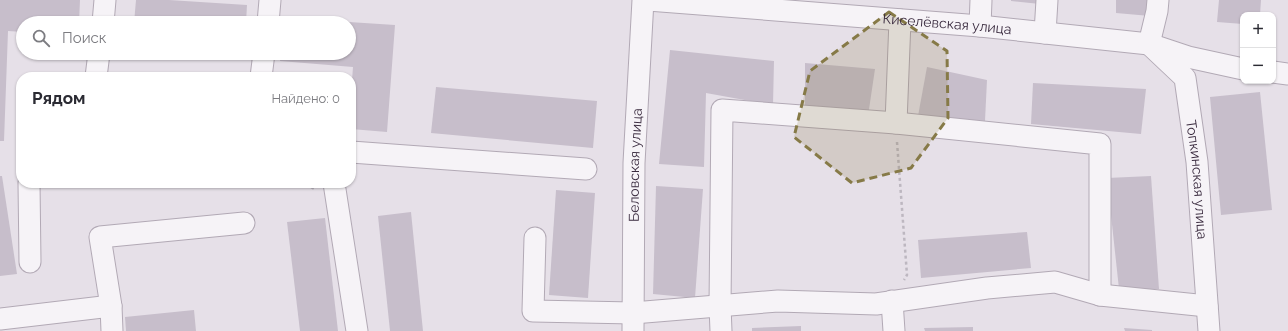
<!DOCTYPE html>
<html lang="ru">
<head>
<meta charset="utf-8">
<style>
	body { margin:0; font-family:Raleway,sans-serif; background:#f7f7f7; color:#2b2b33 }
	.controls { position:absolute; right:12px; top:12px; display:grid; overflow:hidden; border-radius:8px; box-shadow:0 1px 3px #0004 }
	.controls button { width:36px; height:36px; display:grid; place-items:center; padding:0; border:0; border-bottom:1px solid #e1e1e2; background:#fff; color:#2b2b33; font:20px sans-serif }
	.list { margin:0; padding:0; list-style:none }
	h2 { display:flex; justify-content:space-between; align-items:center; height:52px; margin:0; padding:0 16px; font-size:17px }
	h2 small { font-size:13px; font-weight:400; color:#7c7c81 }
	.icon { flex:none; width:22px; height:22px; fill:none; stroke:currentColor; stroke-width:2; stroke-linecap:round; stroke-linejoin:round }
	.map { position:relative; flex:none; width:1288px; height:331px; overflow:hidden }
	.search { position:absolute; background:#fff; box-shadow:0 1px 3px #0004; left:16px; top:16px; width:340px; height:44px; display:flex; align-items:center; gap:10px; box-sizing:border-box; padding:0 14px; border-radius:22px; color:#7c7c81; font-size:15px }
	.panel { position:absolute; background:#fff; box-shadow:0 1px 3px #0004; left:16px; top:72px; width:340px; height:116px; border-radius:16px }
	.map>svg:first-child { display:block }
	.building { fill:#c7becb }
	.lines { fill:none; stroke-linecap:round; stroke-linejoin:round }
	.minor-casing { stroke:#b2a9b5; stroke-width:23 }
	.path { stroke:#bdb7c0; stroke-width:2.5; stroke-dasharray:3 3; stroke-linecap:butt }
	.minor { stroke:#f6f3f7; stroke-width:21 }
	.marked { fill:#867a47; fill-opacity:0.2; stroke:#867a47; stroke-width:3; stroke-dasharray:8 5; stroke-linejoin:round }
	.labels { text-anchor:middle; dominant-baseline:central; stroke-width:3.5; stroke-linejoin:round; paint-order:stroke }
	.street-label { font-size:14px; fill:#392a3e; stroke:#f4f0f6 }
</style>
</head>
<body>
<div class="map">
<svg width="1288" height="331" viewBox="0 0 1288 331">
	<rect width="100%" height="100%" fill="#e6e0e8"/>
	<g class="building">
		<polygon points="0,0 80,0 79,23 23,23 23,32 8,31 4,141 0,141"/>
		<polygon points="136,0 169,0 247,5 246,23 134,23"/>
		<polygon points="1011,0 1041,0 1040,4 1011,1"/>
		<polygon points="1116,0 1151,0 1150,16 1116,13"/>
		<polygon points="1219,0 1261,0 1260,15 1243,15 1243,24 1217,22"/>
		<polygon points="284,17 349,22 349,23 283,23"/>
		<polygon points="349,22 395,25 387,132 351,129 351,94 353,67 280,61 281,53 349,53"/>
		<polygon points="670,50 774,61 773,105 706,93 704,167 659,164"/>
		<polygon points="194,53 244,53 244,58 194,54"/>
		<polygon points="805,63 875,69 868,116 805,110"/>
		<polygon points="927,67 987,80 985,121 918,116"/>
		<polygon points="1033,83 1146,89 1141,134 1031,124"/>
		<polygon points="436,87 597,101 593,148 431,133"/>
		<polygon points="1260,92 1272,210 1221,215 1210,97"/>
		<polygon points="0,176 2,176 17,274 0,276"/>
		<polygon points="1151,176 1159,289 1119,289 1107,178"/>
		<polygon points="656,186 703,189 695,298 653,294"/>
		<polygon points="556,190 595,193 588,298 549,295"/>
		<polygon points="411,212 423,331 390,331 378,216"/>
		<polygon points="325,218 338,331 300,331 287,222"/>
		<polygon points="1027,232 1031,268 921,278 918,240"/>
		<polygon points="194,310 196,331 126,331 125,317"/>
		<polygon points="801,326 801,331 752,331 752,328"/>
		<polygon points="973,327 973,331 925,331 924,328"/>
		<polygon points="1124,328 1152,330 1152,331 1125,331"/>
	</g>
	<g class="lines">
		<g class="minor-casing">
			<g id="minor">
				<path id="s1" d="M648,0L980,26L1149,44L1188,57L1243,69"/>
				<path id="s2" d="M1158,0L1157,11L1149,44L1185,78L1197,162L1209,331"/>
				<polyline points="103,23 105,0"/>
				<polyline points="268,23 270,0"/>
				<polyline points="980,26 981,0"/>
				<polyline points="1045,33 1047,0"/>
				<polyline points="1273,72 1288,74"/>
				<polyline points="96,77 99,53"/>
				<polyline points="261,77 264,53"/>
				<polyline points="896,123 900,20"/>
				<polyline points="351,152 586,169"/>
				<polyline points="29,183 30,262"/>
				<polyline points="334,183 357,331"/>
				<polyline points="535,238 533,311 633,313 778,301 876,304 987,288 1055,282 1100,295 1207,306"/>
				<polyline points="892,301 894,331"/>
				<polyline points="0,319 111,306"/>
				<polyline points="112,331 111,306 100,237 244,223"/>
				<path id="s3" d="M633,331L634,163L643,0"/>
				<polyline points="721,331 720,306 722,110 896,123 1100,144 1100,295"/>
			</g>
		</g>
		<g class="path">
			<polyline points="897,142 907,275 904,280"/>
			<polyline points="300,183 311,187 316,190"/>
		</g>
		<use href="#minor" class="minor"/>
	</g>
	<path class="marked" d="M889,12L947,51L948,118L911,168L852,183L794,137L810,71Z"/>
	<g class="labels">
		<g class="street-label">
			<text stroke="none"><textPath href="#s1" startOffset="300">Киселёвская улица</textPath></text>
			<text stroke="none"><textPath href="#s3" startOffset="166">Беловская улица</textPath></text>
			<text stroke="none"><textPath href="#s2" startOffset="197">Топкинская улица</textPath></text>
		</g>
	</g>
</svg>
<div class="controls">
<button>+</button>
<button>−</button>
</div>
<div class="search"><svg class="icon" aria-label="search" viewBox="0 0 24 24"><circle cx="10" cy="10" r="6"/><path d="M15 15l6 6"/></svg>Поиск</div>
<section class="panel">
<h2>Рядом<small>Найдено: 0</small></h2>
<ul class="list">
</ul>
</section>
</div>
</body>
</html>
